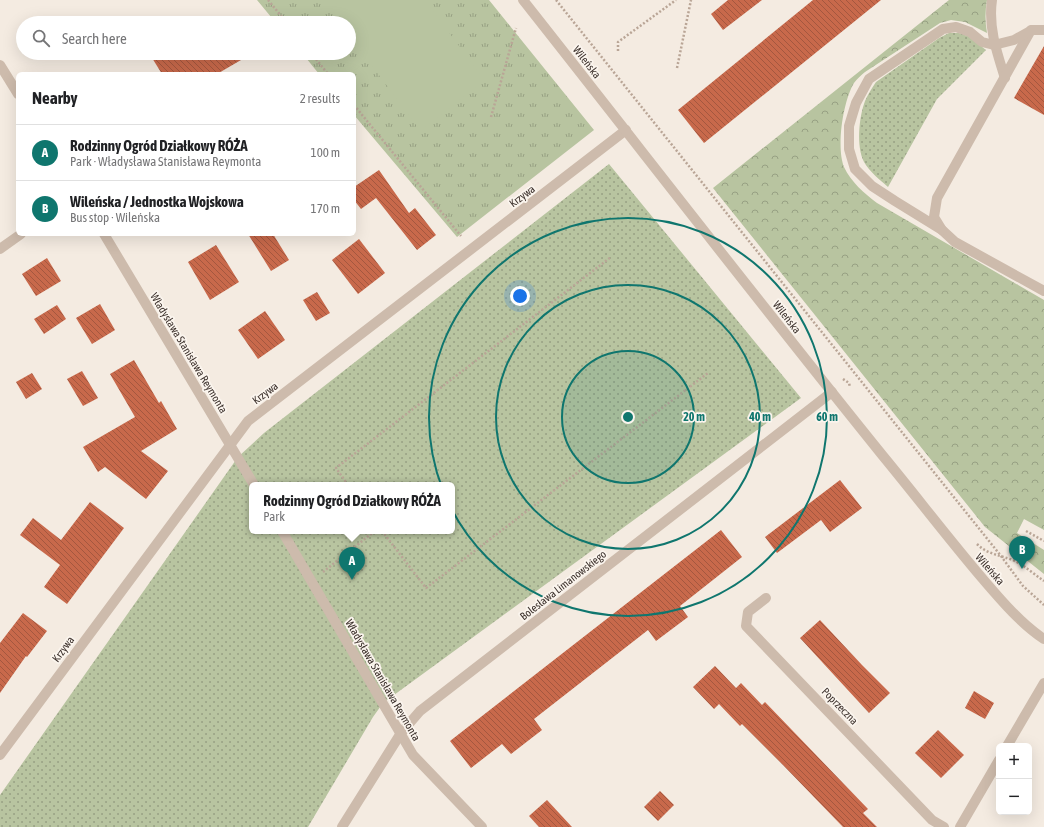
<!DOCTYPE html>
<html lang="en">
<head>
<meta charset="utf-8">
<style>
	body { margin:0; font-family:"Asap Condensed",sans-serif; background:#f6f6f6; color:#202124 }
	.controls { position:absolute; right:12px; bottom:12px; display:grid; overflow:hidden; border-radius:6px; box-shadow:0 4px 16px #0002 }
	.controls button { width:36px; height:36px; display:grid; place-items:center; padding:0; border:0; border-bottom:1px solid #e0e0e0; background:#fff; color:#202124; font:20px sans-serif }
	.you { position:absolute; left:520px; top:296px; width:14px; height:14px; margin:-10px; border:3px solid #fff; border-radius:50%; background:#1a73e8; box-shadow:0 0 0 6px #1a73e833 }
	.badge { display:grid; place-items:center; width:26px; height:26px; border-radius:50%; background:#0f766e; color:#fff; font-size:13px; font-weight:700 }
	.pin { position:absolute; translate:-50% -33px; filter:drop-shadow(0 1px 2px #0008) }
	.pin::after { content:''; position:absolute; top:21px; width:14px; height:12px; background:inherit; clip-path:polygon(0 0,100% 0,50% 100%) }
	.popup { position:absolute; left:249px; top:482px; width:206px; height:52px; box-sizing:border-box; display:grid; place-content:center; border-radius:6px; background:#fff; filter:drop-shadow(0 1px 3px #0005); font-size:13px; white-space:nowrap; color:#757577 }
	.popup b { font-size:15px; color:#202124 }
	.popup::after { content:''; position:absolute; left:50%; top:100%; margin-left:-8px; border:8px solid transparent; border-top-color:#fff }
	.list { margin:0; padding:0; list-style:none }
	h2 { display:flex; justify-content:space-between; align-items:center; height:52px; margin:0; padding:0 16px; font-size:17px }
	h2 small { font-size:13px; font-weight:400; color:#757577 }
	.list li { display:grid; grid-template-columns:26px 1fr auto; gap:12px; align-items:center; box-sizing:border-box; height:56px; padding:0 16px; border-top:1px solid #e0e0e0 }
	.list b { display:block; font-size:15px; white-space:nowrap }
	.list p { margin:0; font-size:13px; white-space:nowrap; color:#757577 }
	.list em { font-size:13px; font-style:normal; color:#757577 }
	.icon { flex:none; width:22px; height:22px; fill:none; stroke:currentColor; stroke-width:2; stroke-linecap:round; stroke-linejoin:round }
	.map { position:relative; flex:none; width:1044px; height:827px; overflow:hidden }
	.search { position:absolute; background:#fff; box-shadow:0 4px 16px #0002; left:16px; top:16px; width:340px; height:44px; display:flex; align-items:center; gap:10px; box-sizing:border-box; padding:0 14px; border-radius:22px; color:#757577; font-size:15px }
	.panel { position:absolute; background:#fff; box-shadow:0 4px 16px #0002; left:16px; top:72px; width:340px; height:164px; border-radius:6px }
	.map>svg:first-child { display:block }
	.grass { fill:url(#grass-dots); fill-rule:evenodd }
	.forest { fill:url(#forest-crowns) }
	.park { fill:url(#park-tufts) }
	.pitch { fill:#b8c4a0 }
	.building { fill:url(#building-back-hatch) }
	.lines { fill:none; stroke-linecap:round; stroke-linejoin:round }
	.path { stroke:#b9a596; stroke-width:2.5; stroke-dasharray:2 2; stroke-linecap:butt }
	.service { stroke:#cdbbac; stroke-width:10 }
	.minor { stroke:#cdbbac; stroke-width:10 }
	.tertiary { stroke:#cdbbac; stroke-width:10 }
	.ring { fill:none; stroke:#0f766e; stroke-width:2 }
	.labels { text-anchor:middle; dominant-baseline:central; stroke-width:3.5; stroke-linejoin:round; paint-order:stroke }
	.street-label { font-size:11px; fill:#3b302b; stroke:#fbf5ee }
	.centre { fill:#0f766e; stroke:#fbf5ee; stroke-width:2 }
	.ring-label { font-size:12px; text-anchor:middle; font-weight:bold; fill:#0f766e; stroke:#fbf5ee; stroke-width:3.5; stroke-linejoin:round; paint-order:stroke }
</style>
</head>
<body>
<div class="map">
<svg width="1044" height="827" viewBox="0 0 1044 827">
	<defs>
		<pattern id="grass-dots" width="8" height="8" patternUnits="userSpaceOnUse"><rect width="8" height="8" fill="#b8c4a0"/><path d="M2 2h.1M6 6h.1" fill="none" stroke="#97a083" stroke-width="1.8" stroke-linecap="round"/></pattern>
		<pattern id="forest-crowns" width="20" height="18" patternUnits="userSpaceOnUse"><rect width="20" height="18" fill="#b8c4a0"/><path d="M2 6a3 3 0 1 1 6 0M12 15a3 3 0 1 1 6 0" fill="none" stroke="#97a083"/></pattern>
		<pattern id="park-tufts" width="24" height="20" patternUnits="userSpaceOnUse"><rect width="24" height="20" fill="#b8c4a0"/><path d="M3 7l-1-3M5 7V3M7 7l1-3M15 17l-1-3M17 17v-4M19 17l1-3" fill="none" stroke="#97a083"/></pattern>
		<pattern id="building-back-hatch" width="6" height="6" patternUnits="userSpaceOnUse"><rect width="6" height="6" fill="#c8694b"/><path d="M-1 5l2 2M0 0l6 6M5-1l2 2" fill="none" stroke="#a4573f"/></pattern>
	</defs>
	<rect width="100%" height="100%" fill="#f4ebe1"/>
	<g class="grass">
		<path d="M949,33H959L968,36L986,50L937,99L888,187C880,180 870,172 864,162C856,146 859,117 865,101C868,94 872,88 876,82L939,38Z"/>
		<path d="M609,164L801,398L383,703L373,717L308,827H0V795L238,457L264,433ZM252,485H452V531H252Z"/>
	</g>
	<path class="forest" d="M949,0H987C985,11 985,22 987,33L965,22L951,20L940,23L865,72C861,75 857,79 854,83C843,101 836,147 844,167C851,182 864,193 877,203L1044,300V530L1024,519L1017,533L1044,550V574L985,527L713,188Z"/>
	<polygon class="park" points="257,0 489,0 594,130 457,237 354,115 354,74 319,74 302,53 349,53 349,23 276,23"/>
	<polygon class="pitch" points="342,0 425,0 485,81 420,130 349,35 349,23 340,23 330,9"/>
	<g class="building">
		<polygon points="728,0 762,0 723,30 711,14"/>
		<polygon points="813,0 881,0 704,143 678,110"/>
		<polygon points="1044,46 1044,115 1014,98"/>
		<polygon points="149,53 253,53 217,74 162,74"/>
		<polygon points="379,170 409,213 415,208 436,235 417,250 376,198 361,209 354,200 354,187"/>
		<polygon points="248,234 273,234 289,260 271,271"/>
		<polygon points="359,239 385,273 358,294 332,260"/>
		<polygon points="216,245 239,282 210,300 188,262"/>
		<polygon points="47,258 61,281 36,296 22,274"/>
		<polygon points="317,292 330,313 316,321 303,300"/>
		<polygon points="100,304 115,330 92,344 76,318"/>
		<polygon points="57,305 66,319 44,334 34,319"/>
		<polygon points="265,311 285,340 258,359 238,330"/>
		<polygon points="134,360 159,403 161,401 177,429 141,451 168,471 146,499 105,467 98,472 83,447 135,417 110,374"/>
		<polygon points="82,371 98,398 83,406 67,379"/>
		<polygon points="32,373 42,389 26,399 16,382"/>
		<polygon points="840,480 862,508 830,532 821,520 777,553 765,537"/>
		<polygon points="90,502 124,528 67,604 44,587 60,565 20,535 33,518 61,540"/>
		<polygon points="721,530 742,557 680,606 688,617 656,641 648,630 534,719 542,730 511,754 502,744 471,768 450,741"/>
		<polygon points="23,613 47,631 27,657 26,656 0,693 0,643"/>
		<polygon points="820,620 862,665 890,693 869,713 800,638"/>
		<polygon points="715,666 736,688 741,683 762,705 765,702 868,809 863,813 877,827 843,827 783,765 742,724 740,726 719,704 714,709 693,687"/>
		<polygon points="974,691 994,703 985,719 965,708"/>
		<polygon points="938,730 964,755 941,778 915,753"/>
		<polygon points="660,791 674,805 658,821 644,807"/>
		<polygon points="547,800 572,827 539,827 529,816"/>
	</g>
	<g class="lines">
		<g class="path">
			<polyline points="268,0 287,23"/>
			<polyline points="556,0 1001,556 1023,586 1044,605"/>
			<polyline points="618,51 618,42 676,0"/>
			<polyline points="311,53 328,74"/>
			<polyline points="677,68 691,0"/>
			<polyline points="354,105 461,236"/>
			<polyline points="491,117 516,28"/>
			<polyline points="843,379 849,383 850,387"/>
			<polyline points="348,485 336,468 611,257"/>
			<polyline points="382,531 426,588 708,373"/>
			<polyline points="1026,531 1044,541"/>
			<path d="M977,544C988,555 1001,555 1015,561C1025,566 1035,575 1044,581"/>
			<polyline points="323,572 375,531"/>
		</g>
		<g class="service">
			<path d="M992,0C988,27 997,53 1005,78"/>
			<polyline points="1031,30 937,198 934,217 942,230 955,242 1044,291"/>
			<polyline points="942,230 895,201 872,186 855,169 849,149 849,126 856,103 869,79 943,29 956,27 970,32 982,42 994,45 1014,40 1032,30 1044,30"/>
		</g>
		<g class="minor">
			<polyline points="0,65 18,94"/>
			<polyline points="104,234 254,485"/>
			<polyline points="0,249 21,234"/>
			<polyline points="282,531 413,755 482,827"/>
			<polyline points="766,598 748,612 746,626 932,820 944,827"/>
			<polyline points="1007,746 1044,683"/>
			<polyline points="0,755 248,421 626,130"/>
			<polyline points="342,827 401,733 420,711 832,392"/>
			<polyline points="960,827 999,760"/>
		</g>
		<path class="tertiary" d="M523,0C643,152 761,305 883,456C916,496 948,538 982,578C1000,599 1021,624 1044,639"/>
	</g>
	<circle cx="628" cy="417" r="66" fill="#0f766e" fill-opacity=".12"/>
	<g class="ring">
		<circle cx="628" cy="417" r="66"/>
		<circle cx="628" cy="417" r="132"/>
		<circle cx="628" cy="417" r="199"/>
	</g>
	<g class="labels">
		<g class="street-label">
			<text transform="translate(587 62) rotate(52)">Wileńska</text>
			<text transform="translate(522 196) rotate(-37)">Krzywa</text>
			<text transform="translate(787 317) rotate(52)">Wileńska</text>
			<text transform="translate(189 353) rotate(59)">Władysława Stanisława Reymonta</text>
			<text transform="translate(265 393) rotate(-37)">Krzywa</text>
			<text transform="translate(990 569) rotate(49)">Wileńska</text>
			<text transform="translate(563 585) rotate(-38)">Bolesława Limanowskiego</text>
			<text transform="translate(63 649) rotate(-54)">Krzywa</text>
			<text transform="translate(383 680) rotate(60)">Władysława Stanisława Reymonta</text>
			<text transform="translate(840 706) rotate(46)">Poprzeczna</text>
		</g>
	</g>
	<circle cx="628" cy="417" r="6" class="centre"/>
	<g class="ring-label">
		<text x="694" y="421">20 m</text>
		<text x="760" y="421">40 m</text>
		<text x="827" y="421">60 m</text>
	</g>
</svg>
<div class="controls">
<button>+</button>
<button>−</button>
</div>
<div class="you"></div>
<div class="pin badge" style="left:352px;top:580px">A</div>
<div class="popup"><b>Rodzinny Ogród Działkowy RÓŻA</b>Park</div>
<div class="pin badge" style="left:1022px;top:569px">B</div>
<div class="search"><svg class="icon" aria-label="search" viewBox="0 0 24 24"><circle cx="10" cy="10" r="6"/><path d="M15 15l6 6"/></svg>Search here</div>
<section class="panel">
<h2>Nearby<small>2 results</small></h2>
<ul class="list">
<li><span class="badge">A</span><div><b>Rodzinny Ogród Działkowy RÓŻA</b><p>Park · Władysława Stanisława Reymonta</p></div><em>100 m</em></li>
<li><span class="badge">B</span><div><b>Wileńska / Jednostka Wojskowa</b><p>Bus stop · Wileńska</p></div><em>170 m</em></li>
</ul>
</section>
</div>
</body>
</html>
